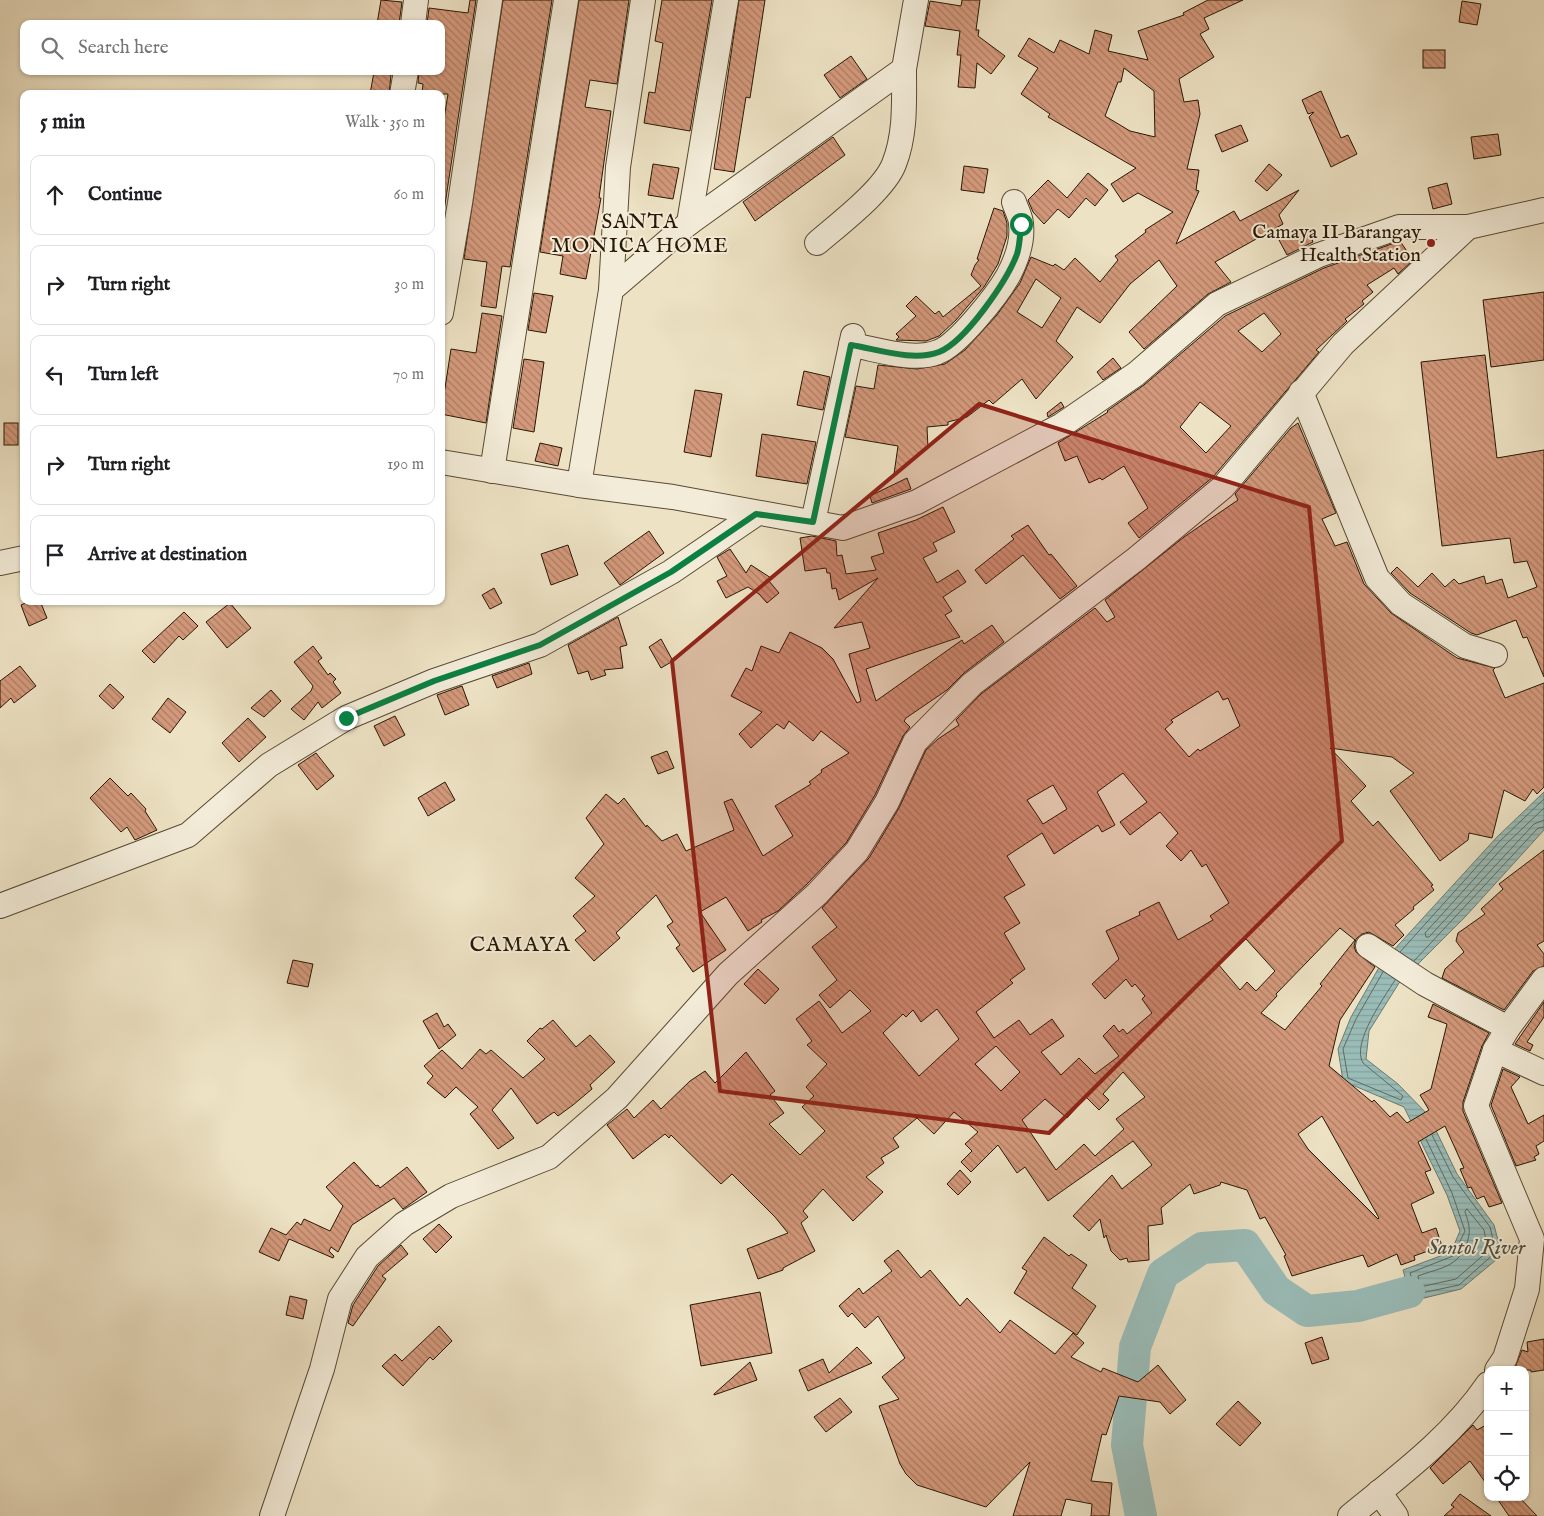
<!DOCTYPE html>
<html lang="en">
<head>
<meta charset="utf-8">
<style>
	body { margin:0; font-family:"IM FELL English",serif; background:#f6f6f6; color:#202124 }
	.controls { position:absolute; right:15px; bottom:15px; display:grid; overflow:hidden; border-radius:10px; box-shadow:0 1px 4px #0004 }
	.controls button { width:45px; height:45px; display:grid; place-items:center; padding:0; border:0; border-bottom:1px solid #e0e0e0; background:#fff; color:#202124; font:25px sans-serif }
	.stop { position:absolute; width:15px; height:15px; margin:-11px; border:4px solid #0b8043; border-radius:50%; background:#fff }
	.stop.end { background:#0b8043; border-color:#fff; box-shadow:0 1px 5px #0008 }
	.list { margin:0; padding:0; list-style:none }
	h2 { display:flex; justify-content:space-between; align-items:center; height:65px; margin:0; padding:0 20px; font-size:21px }
	h2 small { font-size:16px; font-weight:400; color:#757577 }
	.list li { display:grid; grid-template-columns:32px 1fr auto; gap:15px; align-items:center; box-sizing:border-box; height:80px; margin:0 10px 10px; padding:0 10px; border:1px solid #e0e0e0; border-radius:10px }
	.list b { display:block; font-size:19px; white-space:nowrap }
	.list em { font-size:16px; font-style:normal; color:#757577 }
	.icon { flex:none; width:28px; height:28px; fill:none; stroke:currentColor; stroke-width:2; stroke-linecap:round; stroke-linejoin:round }
	.map { position:relative; flex:none; width:1544px; height:1516px; overflow:hidden }
	.search { position:absolute; background:#fff; box-shadow:0 1px 4px #0004; left:20px; top:20px; width:425px; height:55px; display:flex; align-items:center; gap:12px; box-sizing:border-box; padding:0 18px; border-radius:10px; color:#757577; font-size:19px }
	.panel { position:absolute; background:#fff; box-shadow:0 1px 4px #0004; left:20px; top:90px; width:425px; height:515px; border-radius:10px }
	.map>svg:first-child { display:block }
	.water { fill:url(#water-rules); stroke:#6c7b70 }
	.lines { fill:none; stroke-linecap:round; stroke-linejoin:round }
	.shore { stroke:#616a5e; stroke-width:1 }
	.river { stroke:#9abdb9; stroke-width:32 }
	.building { fill:url(#building-back-hatch); stroke:#281803; fill-rule:evenodd }
	.minor-casing { stroke:#594a33; stroke-width:26 }
	.minor { stroke:#f3ecd9; stroke-width:24 }
	.route { stroke:#0b8043; stroke-width:6 }
	.marked { fill:#8f2418; fill-opacity:0.2; stroke:#8f2418; stroke-width:4; stroke-linejoin:round }
	.poi-dot { fill:#8f2418; stroke:#f3ecd9; stroke-width:2 }
	.labels { text-anchor:middle; dominant-baseline:central; stroke-width:4; stroke-linejoin:round; paint-order:stroke }
	.poi-label { font-size:20px; fill:#281803; stroke:#f3ecd9; text-anchor:end }
	.neighbourhood-label { font-size:21px; letter-spacing:1px; fill:#281803; stroke:#f3ecd9 }
	.water-label { font-size:21px; font-style:italic; fill:#505243; stroke:#f3ecd9 }
	.quarter-label { font-size:22px; letter-spacing:1px; fill:#281803; stroke:#f3ecd9 }
</style>
</head>
<body>
<div class="map">
<svg width="1544" height="1516" viewBox="0 0 1544 1516">
	<defs>
		<pattern id="water-rules" width="6" height="5" patternUnits="userSpaceOnUse" patternTransform="scale(1.25)"><rect width="6" height="5" fill="#9abdb9"/><path d="M0 2.5h6" fill="none" stroke="#85a29d"/></pattern>
		<pattern id="building-back-hatch" width="6" height="6" patternUnits="userSpaceOnUse" patternTransform="scale(1.25)"><rect width="6" height="6" fill="#d4997c"/><path d="M-1 5l2 2M0 0l6 6M5-1l2 2" fill="none" stroke="#ac7c63"/></pattern>
	</defs>
	<rect width="100%" height="100%" fill="#ede2c4"/>
	<filter id="stains"><feTurbulence type="fractalNoise" baseFrequency=".004" numOctaves="4"/><feColorMatrix values="0 0 0 0 .2 0 0 0 0 .09 0 0 0 0 .02 0 0 0 .5 -.17"/></filter>
	<radialGradient id="worn" r=".72"><stop offset=".6" stop-color="#630" stop-opacity="0"/><stop offset="1" stop-color="#630" stop-opacity=".3"/></radialGradient>
	<polygon class="water" points="1544,792 1544,830 1465,917 1399,983 1369,1031 1366,1059 1398,1084 1429,1116 1457,1174 1494,1225 1502,1255 1461,1289 1412,1301 1403,1270 1451,1252 1460,1231 1447,1195 1404,1107 1343,1081 1338,1049 1351,1017 1381,964 1497,837"/>
	<g class="lines">
		<g class="shore">
			<polyline points="1544,808 1505,845 1425,933 1426,937 1429,937 1534,824 1544,820"/>
			<polyline points="1400,952 1500,841 1544,799"/>
			<polyline points="1414,961 1538,828 1544,827"/>
			<path d="M1383,972L1356,1019L1343,1049L1348,1078L1401,1100L1403,1096L1363,1063C1351,1043 1384,998 1395,980"/>
			<polyline points="1426,1139 1452,1193 1465,1231 1453,1256 1410,1273 1417,1294 1459,1285 1496,1252 1490,1227 1453,1177 1432,1135"/>
			<path d="M1467,1209L1484,1230L1488,1251L1456,1279L1420,1287L1418,1276C1439,1268 1456,1268 1466,1246C1471,1232 1470,1226 1465,1212Z"/>
		</g>
		<polyline class="river" points="1141,1516 1127,1445 1135,1347 1163,1274 1202,1248 1245,1245 1276,1290 1307,1311 1358,1306 1409,1292"/>
	</g>
	<g class="building">
		<polygon points="381,0 402,2 399,24 377,24"/>
		<polygon points="470,0 476,0 441,231 441,137 448,94 422,94 423,84 418,83 419,71 441,71 441,24 427,24 429,8 468,13"/>
		<polygon points="503,0 552,0 510,267 502,266 496,308 481,306 487,262 464,259"/>
		<polygon points="579,0 629,0 617,84 590,80 585,107 611,111 599,198 601,198 586,279 560,274 563,256 540,252"/>
		<polygon points="662,0 712,0 690,131 644,123 649,92 655,93 663,43 655,41"/>
		<polygon points="739,0 765,0 750,98 746,97 734,172 714,169"/>
		<polygon points="962,0 980,0 976,30 979,30 978,36 1005,56 991,74 977,63 975,88 958,87 961,55 957,55 960,31 925,26 930,1 961,6"/>
		<path d="M1208,0H1243L1204,18L1209,29L1200,34L1214,57L1179,79L1184,102L1198,100L1200,114L1187,169L1199,170L1196,190L1199,191L1176,244L1234,211L1240,221L1299,190L1279,215L1283,224L1215,262L1231,282L1208,294L1144,349L1129,332L1177,286L1159,260L1130,284L1100,323L1077,307L1056,341L1073,357L1036,399L1022,379L993,404L989,400L967,417L948,422V425L927,427L928,448L894,474L898,446L845,437L856,386L874,389L878,365L917,369L945,364L965,350L997,315L1020,283L1031,257L1053,266L1055,264L1064,270L1075,258L1100,282L1118,260L1115,256L1146,232L1145,230L1173,212L1138,193L1123,202L1111,184L1136,168L1048,117L1050,114L1021,94L1038,68L1018,56L1029,38L1054,53L1060,40L1089,54L1095,30L1112,35L1108,51L1148,60L1138,31L1184,15L1183,13ZM1124,68L1154,91L1155,137L1130,131L1105,116L1118,82H1121ZM1036,279L1061,298L1042,328L1017,312Z"/>
		<polygon points="1462,1 1481,4 1477,25 1459,22"/>
		<rect x="1423" y="50" width="22" height="18"/>
		<polygon points="851,56 867,79 840,98 824,75"/>
		<polygon points="374,72 391,75 389,94 370,94"/>
		<polygon points="1321,91 1341,138 1348,135 1357,154 1331,167 1309,117 1314,112 1308,114 1302,100"/>
		<polygon points="1241,125 1248,141 1222,152 1215,135"/>
		<polygon points="1498,134 1501,155 1474,159 1471,137"/>
		<polygon points="833,137 845,155 755,221 743,202"/>
		<polygon points="653,164 679,168 673,199 648,195"/>
		<polygon points="1269,164 1282,175 1267,191 1255,181"/>
		<polygon points="964,166 988,169 984,193 961,190"/>
		<polygon points="1088,173 1108,190 1095,206 1086,198 1069,218 1058,209 1044,224 1033,212 1028,200 1048,180 1067,198"/>
		<polygon points="1447,183 1452,204 1433,209 1428,188"/>
		<polygon points="994,208 1003,211 1007,223 1007,236 998,264 984,287 956,320 939,336 926,341 896,340 899,337 896,334 916,316 906,306 916,296 935,314 939,311 943,317 981,286 971,275 975,265 979,260 977,259"/>
		<polygon points="1308,228 1313,242 1287,255 1279,240"/>
		<path d="M1400,241L1413,260L1398,274L1394,268L1367,285L1373,292L1362,301L1364,304L1345,319L1347,321L1316,350L1319,352L1213,477L1139,538L1128,523L1148,508L1124,466L1102,480L1100,478L1089,483L1077,456L1065,461L1058,443L1108,412L1107,411L1144,385L1225,316L1324,268ZM1264,313L1281,334L1262,352L1238,331ZM1200,402L1231,426L1206,453L1180,427Z"/>
		<polygon points="1544,292 1544,360 1491,367 1483,300"/>
		<polygon points="534,293 553,296 546,333 528,330"/>
		<polygon points="482,313 502,316 486,423 441,414 451,349 476,353"/>
		<polygon points="1485,355 1497,458 1544,450 1544,677 1527,637 1523,638 1516,620 1477,635 1471,633 1410,593 1391,573 1397,567 1418,587 1432,573 1445,587 1454,579 1459,584 1484,576 1486,584 1502,579 1508,598 1537,587 1527,561 1514,563 1510,538 1442,546 1421,362"/>
		<polygon points="1113,358 1121,368 1103,380 1097,372"/>
		<polygon points="524,359 544,362 534,432 513,428"/>
		<polygon points="804,371 830,377 823,410 797,405"/>
		<polygon points="695,390 722,394 711,457 684,452"/>
		<polygon points="1061,402 1064,407 1048,417 1047,413"/>
		<rect x="4" y="423" width="14" height="22"/>
		<path d="M1298,423L1336,513L1322,519L1335,546L1347,542L1364,584L1391,613L1457,658L1495,668L1493,670L1505,698L1544,683V787L1537,794L1533,789L1525,801L1504,790L1492,838L1469,833L1468,840L1440,861L1390,791L1414,773L1392,757L1330,748L1366,786L1351,801L1373,826L1378,821L1433,885L1431,886L1434,890L1413,907L1414,909L1395,925L1404,935L1393,946L1369,932L1362,934L1356,939L1354,946L1356,952L1375,967L1340,1020L1329,1066L1372,1102L1374,1100L1390,1117L1397,1112L1407,1123L1429,1110L1420,1095L1431,1089L1447,1024L1428,1017L1433,1004L1489,1033L1482,1046L1463,1102V1111L1502,1203L1489,1207L1484,1196L1477,1199L1471,1187L1468,1188L1460,1169L1464,1168L1445,1126L1418,1142L1431,1170L1425,1172L1434,1193L1411,1204L1422,1233L1436,1228L1442,1246L1414,1256L1415,1260L1401,1265L1397,1254L1368,1267L1363,1255L1292,1276L1284,1256L1286,1255L1265,1217L1260,1219L1247,1190L1221,1182L1220,1185L1194,1194L1190,1184L1161,1208L1163,1224L1148,1226L1149,1260L1128,1262L1127,1258L1120,1260L1111,1251L1106,1235L1104,1238L1100,1219L1089,1231L1073,1216L1112,1175L1122,1189L1152,1165L1133,1141L1048,1201L1025,1167L1017,1173L998,1145L971,1172L961,1162L972,1151L965,1144L978,1132L954,1112L934,1134L917,1118L893,1138L899,1147L881,1158L884,1163L866,1177L883,1192L853,1221L823,1189L803,1211L808,1217L801,1223L815,1251L783,1268V1270L758,1279L747,1249L788,1233L775,1217L732,1174L721,1184L671,1135L669,1138L665,1134L633,1159L607,1125L627,1109L634,1118L653,1100L661,1109L690,1081L705,1071L715,1083L746,1052L775,1091L770,1095L784,1113L769,1124L800,1155L825,1131L802,1107L814,1096L806,1087L827,1064L807,1045L812,1041L796,1019L819,1001L842,1033L871,1011L850,990L830,1008L819,995L837,980L812,947L837,927L822,908L869,858L899,808L926,750L938,739L959,725L956,720L981,694L1095,608L1107,622L1115,617L1105,600L1184,537L1238,500L1235,494L1291,428ZM1218,691L1223,700L1228,698L1240,726L1200,751L1198,749L1189,757L1165,729L1173,722L1171,720ZM1123,773L1147,802L1120,822L1130,835L1160,812L1178,833L1166,846L1181,861L1191,850L1202,867L1206,864L1229,903L1210,916L1213,920L1178,940L1159,902L1139,912L1140,915L1106,931L1119,959L1092,984L1105,999L1126,979L1132,987L1135,984L1145,996L1142,999L1152,1013L1127,1034L1123,1029L1119,1032L1114,1025L1103,1036L1119,1056L1095,1074L1079,1058L1061,1075L1041,1052L1064,1036L1052,1019L1030,1035L1019,1020L994,1038L976,1012L1013,983L1010,980L1025,969L1004,933L1020,923L1004,897L1025,885L1007,856L1042,833L1054,854L1098,825L1102,832L1115,825L1097,792ZM1053,785L1067,809L1043,824L1027,800ZM1340,928L1355,940L1320,984L1322,986L1285,1030L1261,1013L1277,996L1276,994ZM1246,939L1275,971L1256,991L1247,982L1240,990L1218,964ZM937,1009L959,1039L919,1076L883,1033L903,1014L906,1017L913,1010L921,1022ZM996,1046L1020,1072L1001,1091L975,1064ZM1123,1072L1145,1097L1116,1119L1124,1129L1095,1156L1084,1144L1056,1170L1022,1120L1045,1099L1067,1118L1086,1097L1099,1110L1109,1100L1103,1094ZM1322,1116L1379,1218L1378,1219L1308,1149L1298,1134Z"/>
		<polygon points="762,434 816,442 807,484 756,476"/>
		<polygon points="540,443 562,448 558,466 535,461"/>
		<polygon points="907,478 911,489 872,503 870,496"/>
		<polygon points="943,507 955,532 933,543 937,551 923,558 937,583 958,570 966,582 943,597 952,611 945,615 960,637 866,669 876,701 962,640 964,644 992,625 1004,642 964,673 947,690 906,718 904,721 910,727 903,736 875,795 846,843 807,884 778,911 761,920 762,922 748,931 726,897 700,912 726,950 693,972 676,948 680,945 667,926 673,922 656,895 616,933 620,938 594,961 575,940 586,931 573,916 595,896 575,878 604,844 586,818 606,794 618,804 624,798 646,827 647,825 662,841 677,834 686,851 734,830 724,802 732,799 763,856 793,836 775,806 811,784 809,782 822,772 821,770 849,753 821,731 813,741 789,721 784,729 777,724 751,748 739,734 762,712 731,696 746,668 752,671 761,646 779,653 790,632 822,648 833,659 857,703 861,701 849,654 870,648 862,622 834,628 878,578 839,600 836,588 832,589 830,573 827,573 826,568 805,571 800,538 812,536 836,541 837,556 842,555 846,574 876,570 871,557 884,553 878,533 916,520"/>
		<polygon points="1028,525 1049,555 1051,554 1077,586 1060,599 1023,555 986,584 975,570 1014,539 1011,536"/>
		<polygon points="649,531 664,553 620,585 604,563"/>
		<polygon points="568,545 578,575 551,585 541,554"/>
		<polygon points="730,549 746,573 751,565 771,578 769,581 779,593 767,603 759,594 748,587 726,598 717,581 727,576 717,557"/>
		<polygon points="494,588 502,603 490,609 482,595"/>
		<polygon points="30,601 40,601 47,618 29,626 21,605"/>
		<polygon points="230,603 251,628 227,648 206,622"/>
		<polygon points="184,612 198,626 183,640 179,636 154,663 142,651"/>
		<polygon points="618,617 627,645 620,647 623,668 604,670 606,675 591,680 588,671 578,674 568,645"/>
		<polygon points="661,639 673,661 661,668 649,647"/>
		<polygon points="313,646 322,658 318,661 328,675 330,673 336,679 333,682 341,693 322,708 318,702 304,720 291,709 311,691 313,686 294,662"/>
		<polygon points="529,663 532,674 497,688 492,676"/>
		<polygon points="20,666 36,686 14,703 11,698 0,708 0,681"/>
		<polygon points="110,684 124,697 113,709 99,696"/>
		<polygon points="462,686 469,705 445,715 437,695"/>
		<polygon points="271,690 281,701 264,717 251,708"/>
		<polygon points="168,698 186,712 170,733 152,719"/>
		<polygon points="395,716 405,735 384,746 374,726"/>
		<polygon points="248,718 266,737 239,762 222,743"/>
		<polygon points="667,751 674,768 658,774 651,757"/>
		<polygon points="316,753 334,776 317,790 298,765"/>
		<polygon points="110,778 128,796 131,793 146,809 145,811 157,830 135,840 127,827 121,832 90,798"/>
		<polygon points="445,782 455,800 428,816 418,798"/>
		<polygon points="1544,850 1544,941 1537,945 1544,954 1544,966 1533,971 1504,1010 1442,978 1445,969 1464,952 1456,941 1458,933 1485,914 1481,909 1503,889 1499,884"/>
		<polygon points="293,960 313,964 308,987 287,983"/>
		<polygon points="758,969 779,989 765,1004 744,984"/>
		<polygon points="1544,1002 1544,1017 1527,1042 1533,1045 1530,1051 1515,1044"/>
		<polygon points="437,1013 444,1027 448,1024 456,1035 439,1049 423,1021"/>
		<polygon points="553,1020 576,1047 590,1035 615,1062 590,1085 592,1089 573,1105 558,1116 554,1112 537,1124 511,1088 492,1110 514,1138 498,1149 470,1114 478,1107 456,1087 445,1098 427,1083 433,1076 424,1066 442,1050 462,1069 480,1049 486,1054 491,1050 523,1078 545,1059 527,1041 540,1028 542,1029"/>
		<polygon points="1503,1069 1520,1077 1511,1087 1528,1124 1544,1115 1544,1141 1536,1146 1539,1154 1534,1157 1536,1160 1516,1166 1491,1105"/>
		<polygon points="354,1162 376,1186 378,1185 380,1188 407,1167 427,1192 403,1209 394,1198 352,1225 338,1252 331,1247 329,1251 334,1256 333,1258 289,1239 279,1261 259,1252 271,1228 286,1235 297,1222 301,1225 304,1219 330,1231 343,1206 326,1187"/>
		<polygon points="960,1170 971,1182 958,1195 947,1184"/>
		<polygon points="439,1224 452,1237 436,1253 423,1239"/>
		<polygon points="1044,1237 1069,1256 1071,1254 1087,1265 1072,1288 1096,1306 1077,1335 1014,1293 1027,1271 1022,1268"/>
		<polygon points="401,1245 408,1254 382,1276 386,1279 353,1326 348,1323 353,1305 378,1266"/>
		<polygon points="898,1250 921,1278 930,1270 960,1306 967,1298 1000,1333 1010,1320 1055,1354 1073,1333 1084,1343 1071,1357 1101,1372 1103,1368 1138,1382 1158,1365 1186,1400 1170,1414 1160,1402 1119,1396 1106,1435 1102,1434 1091,1481 1112,1483 1109,1516 1091,1516 1092,1504 1066,1499 1061,1516 1013,1516 1030,1462 986,1507 917,1485 906,1474 900,1464 879,1406 899,1399 882,1377 905,1358 878,1316 865,1328 852,1313 848,1317 839,1306 859,1288 863,1294 892,1271 884,1261"/>
		<polygon points="760,1292 772,1353 701,1366 690,1305"/>
		<polygon points="290,1296 307,1300 303,1319 286,1315"/>
		<polygon points="439,1326 452,1341 433,1360 430,1357 403,1386 382,1366 395,1354 402,1361"/>
		<polygon points="1322,1337 1329,1359 1312,1364 1305,1343"/>
		<polygon points="1544,1339 1544,1370 1531,1372 1531,1370 1514,1370 1522,1350 1528,1352 1527,1342"/>
		<polygon points="857,1347 872,1363 808,1391 799,1370 823,1359 829,1373"/>
		<polygon points="750,1362 757,1380 714,1395 714,1394"/>
		<polygon points="840,1398 852,1412 826,1432 814,1417"/>
		<polygon points="1238,1401 1261,1423 1240,1446 1216,1424"/>
		<polygon points="1488,1424 1488,1486 1470,1461 1443,1484 1430,1468 1473,1425 1477,1430"/>
		<polygon points="1460,1494 1491,1516 1444,1516 1454,1507 1451,1505"/>
		<polygon points="1496,1497 1519,1497 1537,1516 1509,1516"/>
	</g>
	<g class="lines">
		<g class="minor-casing">
			<g id="minor">
				<polyline points="413,24 416,0"/>
				<polyline points="402,94 406,71"/>
				<polyline points="689,223 726,0"/>
				<path d="M817,243C839,224 884,190 894,164C906,134 904,101 904,69"/>
				<polyline points="611,290 618,167 643,0"/>
				<polyline points="441,313 460,203 490,0"/>
				<path d="M851,345C877,349 913,362 938,352C958,345 997,295 1008,276C1016,261 1023,241 1021,224C1021,217 1016,209 1014,202"/>
				<polyline points="1301,392 1377,578 1401,604 1465,646 1495,655"/>
				<polyline points="441,462 579,485 673,497 843,528 917,502 1062,425 1136,374 1217,304 1319,255 1399,227 1468,227 1544,210"/>
				<polyline points="492,471 566,0"/>
				<polyline points="579,485 611,290 689,223 904,69 916,0"/>
				<polyline points="813,522 853,336"/>
				<polyline points="0,563 24,558"/>
				<polyline points="0,906 188,835 269,765 346,718 434,681 540,645 671,572 756,514"/>
				<polyline points="1368,946 1425,984 1508,1028"/>
				<polyline points="1495,1050 1544,1073"/>
				<polyline points="1497,1370 1505,1358 1527,1289 1532,1239 1476,1106 1495,1050 1508,1028 1544,979"/>
				<polyline points="1379,1492 1396,1516"/>
				<polyline points="272,1516 322,1369 340,1299 367,1257 404,1224 451,1196 549,1157 617,1098 728,974 817,894 857,851 887,802 915,742 972,684 1136,559 1223,487 1343,344 1468,227"/>
				<path d="M1350,1516C1399,1476 1452,1437 1488,1384"/>
			</g>
		</g>
		<use href="#minor" class="minor"/>
	</g>
	<g class="lines">
		<path class="route" d="M346,718L434,681L540,645L671,572L756,514L813,522L851,345C877,349 913,362 939,352C965,342 1007,281 1017,254C1020,245 1020,233 1021,224"/>
	</g>
	<path class="marked" d="M979,404L1309,507L1342,841L1049,1133L720,1091L672,661Z"/>
	<circle class="poi-dot" cx="1431" cy="243" r="5"/>
	<g class="labels">
		<g class="poi-label">
			<text x="1421" y="232">Camaya II Barangay<tspan x="1421" dy="23">Health Station</tspan></text>
		</g>
		<g class="neighbourhood-label">
			<text x="640" y="222">SANTA<tspan x="640" dy="24">MONICA HOME</tspan></text>
		</g>
		<g class="water-label">
			<text x="1476" y="1248">Santol River</text>
		</g>
		<g class="quarter-label">
			<text x="520" y="945">CAMAYA</text>
		</g>
	</g>
	<rect width="100%" height="100%" filter="url(#stains)"/>
	<rect width="100%" height="100%" fill="url(#worn)"/>
</svg>
<div class="controls">
<button>+</button>
<button>−</button>
<button><svg class="icon" aria-label="locate" viewBox="0 0 24 24"><circle cx="12" cy="12" r="6"/><path d="M12 2v4M12 18v4M2 12h4M18 12h4"/></svg></button>
</div>
<div class="stop" style="left:1021px;top:224px"></div>
<div class="stop end" style="left:346px;top:718px"></div>
<div class="search"><svg class="icon" aria-label="search" viewBox="0 0 24 24"><circle cx="10" cy="10" r="6"/><path d="M15 15l6 6"/></svg>Search here</div>
<section class="panel">
<h2>5 min<small>Walk · 350 m</small></h2>
<ul class="list">
<li><svg class="icon" aria-label="ahead" viewBox="0 0 24 24"><path d="M12 20V5M6 11l6-6 6 6"/></svg><div><b>Continue</b></div><em>60 m</em></li>
<li><svg class="icon" aria-label="right" viewBox="0 0 24 24"><path d="M7 20v-9h11M14 6l5 5-5 5"/></svg><div><b>Turn right</b></div><em>30 m</em></li>
<li><svg class="icon" aria-label="left" viewBox="0 0 24 24"><path d="M17 20v-9H6M10 6l-5 5 5 5"/></svg><div><b>Turn left</b></div><em>70 m</em></li>
<li><svg class="icon" aria-label="right" viewBox="0 0 24 24"><path d="M7 20v-9h11M14 6l5 5-5 5"/></svg><div><b>Turn right</b></div><em>190 m</em></li>
<li><svg class="icon" aria-label="arrive" viewBox="0 0 24 24"><path d="M6 21V4h12l-3 4 3 4H6"/></svg><div><b>Arrive at destination</b></div></li>
</ul>
</section>
</div>
</body>
</html>
